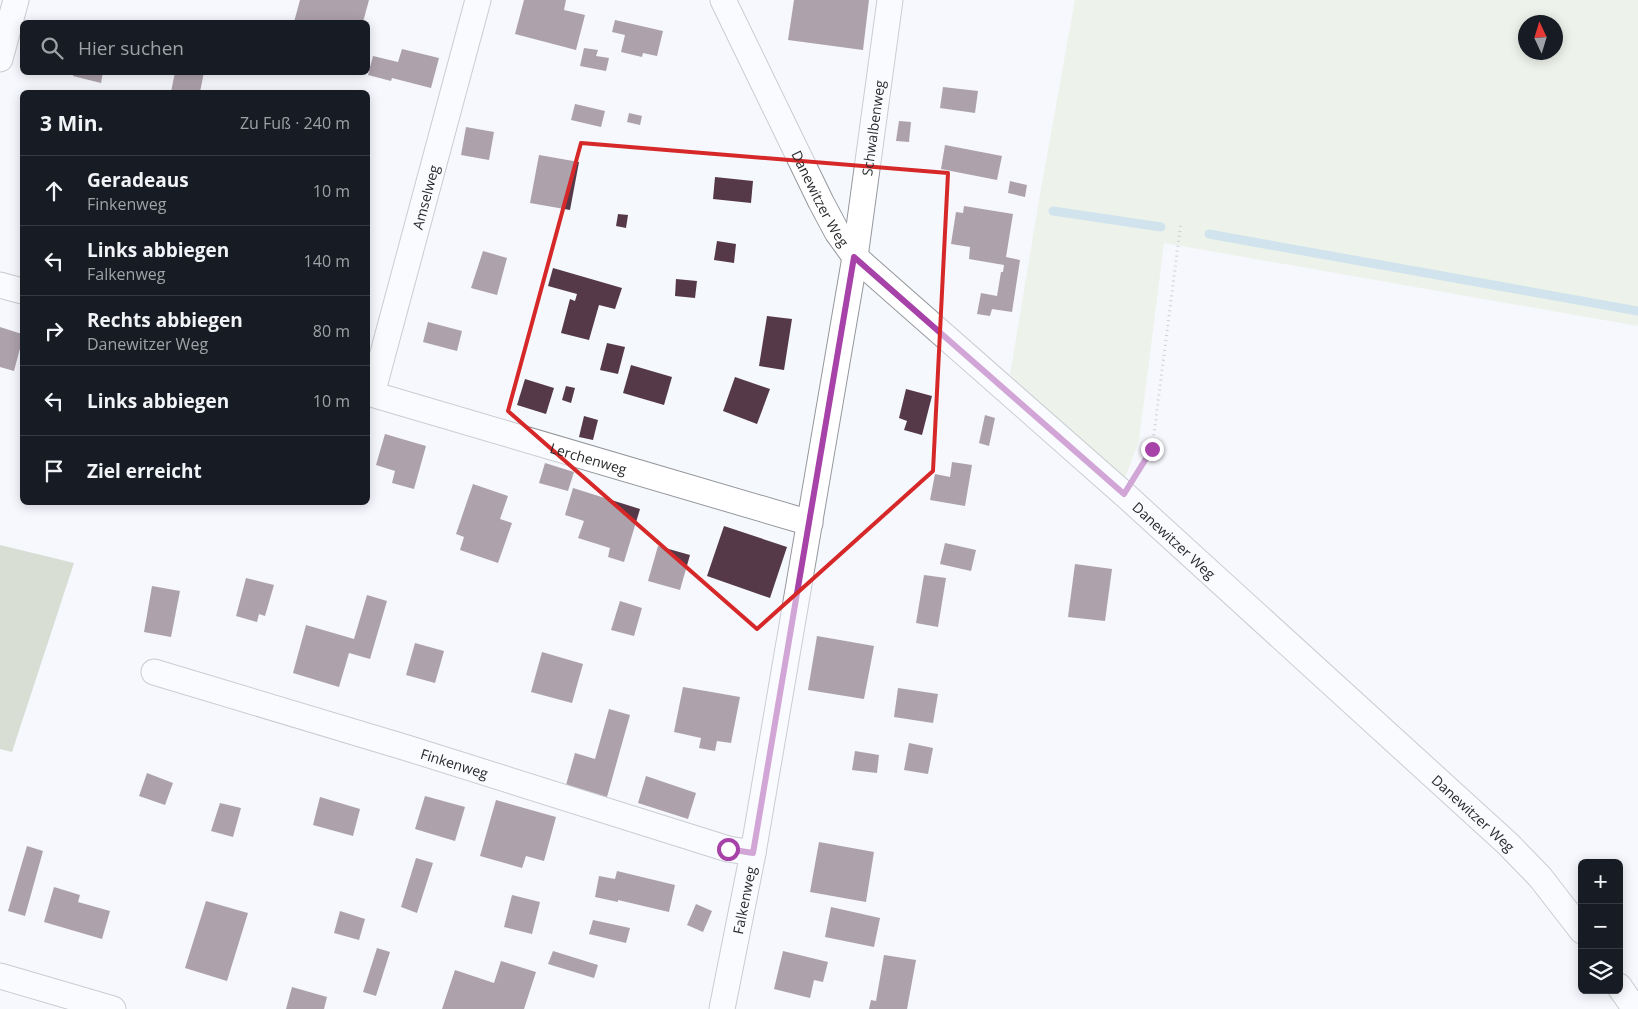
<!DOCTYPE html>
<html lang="de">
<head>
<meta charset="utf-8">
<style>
	body { margin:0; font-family:"Open Sans",sans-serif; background:#20242c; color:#f1f3f6 }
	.controls { position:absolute; right:15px; bottom:15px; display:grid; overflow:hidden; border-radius:8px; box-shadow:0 2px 12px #0003 }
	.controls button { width:45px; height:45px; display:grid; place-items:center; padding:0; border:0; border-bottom:1px solid #363941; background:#171b24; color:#f1f3f6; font:25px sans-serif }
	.compass { position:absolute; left:1518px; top:15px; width:45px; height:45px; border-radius:50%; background:#171b24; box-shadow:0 2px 12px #0003; rotate:356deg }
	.stop { position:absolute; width:15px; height:15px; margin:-11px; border:4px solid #a642a8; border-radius:50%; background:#fff }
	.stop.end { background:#a642a8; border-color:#fff; box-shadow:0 1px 5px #0008 }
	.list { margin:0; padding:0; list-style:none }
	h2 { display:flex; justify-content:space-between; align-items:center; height:65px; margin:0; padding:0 20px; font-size:21px }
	h2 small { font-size:16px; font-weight:400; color:#9ea1a6 }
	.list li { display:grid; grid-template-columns:32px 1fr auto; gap:15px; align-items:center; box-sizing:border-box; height:70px; padding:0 20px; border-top:1px solid #363941 }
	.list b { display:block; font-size:19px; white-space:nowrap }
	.list p { margin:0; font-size:16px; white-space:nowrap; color:#9ea1a6 }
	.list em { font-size:16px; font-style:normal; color:#9ea1a6 }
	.icon { flex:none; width:28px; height:28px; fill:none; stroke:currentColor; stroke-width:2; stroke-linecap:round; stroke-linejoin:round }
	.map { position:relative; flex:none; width:1638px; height:1009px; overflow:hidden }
	.search { position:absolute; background:#171b24; box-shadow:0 2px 12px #0003; left:20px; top:20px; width:350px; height:55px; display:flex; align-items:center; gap:12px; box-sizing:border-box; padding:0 18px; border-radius:8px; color:#9ea1a6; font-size:19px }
	.panel { position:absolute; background:#171b24; box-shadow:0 2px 12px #0003; left:20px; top:90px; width:350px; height:415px; border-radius:8px }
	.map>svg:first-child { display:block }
	.green { fill:#e2ecd2; fill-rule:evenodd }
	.forest { fill:#b3bf9f }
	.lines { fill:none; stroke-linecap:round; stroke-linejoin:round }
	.stream { stroke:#a4ccd9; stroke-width:9 }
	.building { fill:#553949 }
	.minor-casing { stroke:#95979c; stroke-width:27 }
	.path { stroke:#9ea0a4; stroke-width:3; stroke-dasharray:1 4; stroke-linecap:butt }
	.minor { stroke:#fff; stroke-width:25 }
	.route { stroke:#a642a8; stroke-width:6 }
	.marked { fill:none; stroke:#d62828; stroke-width:4; stroke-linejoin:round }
	.labels { text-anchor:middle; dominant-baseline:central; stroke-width:5; stroke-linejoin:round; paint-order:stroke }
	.street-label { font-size:14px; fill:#292a2c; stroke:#fff }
</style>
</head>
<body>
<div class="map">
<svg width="1638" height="1009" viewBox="0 0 1638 1009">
	<rect width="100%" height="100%" fill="#f5f8fd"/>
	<path class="green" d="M1075,0H1638V326L1164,243L1139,440L1125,478L1010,375L1039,200ZM1526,22H1556V52H1526Z"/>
	<polygon class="forest" points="0,545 74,563 12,752 0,749"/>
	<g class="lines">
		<g class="stream">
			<polyline points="1053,211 1161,227"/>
			<polyline points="1209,234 1638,311"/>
		</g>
	</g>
	<g class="building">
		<polygon points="300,0 369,0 363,22 294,22"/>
		<polygon points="524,0 566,0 564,10 585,15 576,50 515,34"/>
		<polygon points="794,0 869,0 863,50 788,40"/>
		<polygon points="615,20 663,31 657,56 643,53 642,57 621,52 625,35 612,32"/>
		<polygon points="584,48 598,50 596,56 609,58 606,71 580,66"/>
		<polygon points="402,49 439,58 431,88 392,78 391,81 368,75 373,56 398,62"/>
		<polygon points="74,72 103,72 101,83 73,76"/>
		<polygon points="175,72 204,72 200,92 171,92"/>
		<polygon points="943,87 978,91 975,113 940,108"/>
		<polygon points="575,104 605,111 601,127 571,120"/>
		<polygon points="629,113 642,116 640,125 627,122"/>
		<polygon points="899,121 911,122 909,142 896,141"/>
		<polygon points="466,127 494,132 489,160 461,155"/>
		<polygon points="945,145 1002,156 997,180 941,169"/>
		<polygon points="539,155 579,162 570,210 530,203"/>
		<polygon points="715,177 753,181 751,203 713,199"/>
		<polygon points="1010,181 1027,185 1025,197 1008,193"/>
		<polygon points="964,206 1013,214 1006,257 1020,260 1012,312 992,309 990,316 977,314 981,293 997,296 1001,272 1003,272 1004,265 969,259 970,247 951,244 956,212 963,213"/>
		<polygon points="618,214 628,215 626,228 616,226"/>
		<polygon points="717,241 736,244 734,263 714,260"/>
		<polygon points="483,251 507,258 497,295 471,288"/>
		<polygon points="553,268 622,288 615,309 599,305 589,340 561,333 570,299 575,301 577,294 548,286"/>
		<polygon points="676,279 697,281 695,298 675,296"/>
		<polygon points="767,316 792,319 784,370 759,366"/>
		<polygon points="428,322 462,331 457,351 423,342"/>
		<polygon points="0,327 22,334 22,341 14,371 0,367"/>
		<polygon points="607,343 625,347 618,374 600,370"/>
		<polygon points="631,365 672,377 664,405 623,393"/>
		<polygon points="735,377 770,389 757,424 723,411"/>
		<polygon points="525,379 554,388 546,414 517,405"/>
		<polygon points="566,386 575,388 571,403 562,400"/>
		<polygon points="906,389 932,396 922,435 904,430 907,421 899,418"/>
		<polygon points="985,415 995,418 989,446 979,443"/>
		<polygon points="584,416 598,420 593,440 579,437"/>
		<polygon points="385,434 426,446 414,489 392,483 395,471 376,465"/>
		<polygon points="952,462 972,465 965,506 930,500 935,474 950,477"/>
		<polygon points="545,463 574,472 568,491 539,483"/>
		<polygon points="473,484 508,496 500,519 512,523 498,563 460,550 464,537 456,534"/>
		<polygon points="573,488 640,509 624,562 608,557 610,548 578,538 584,521 565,515"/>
		<polygon points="724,526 787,547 770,598 707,576"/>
		<polygon points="945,543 976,550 971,571 940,564"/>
		<polygon points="658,546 690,555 680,590 648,581"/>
		<polygon points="1075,564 1112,569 1105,621 1068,617"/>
		<polygon points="924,575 946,578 938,627 916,623"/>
		<polygon points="246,578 274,585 265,616 259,614 257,622 236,616"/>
		<polygon points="152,586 180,591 171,637 144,632"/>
		<polygon points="367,595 387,601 370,659 349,653 339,687 293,673 306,625 354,639"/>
		<polygon points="620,601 642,608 634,636 611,630"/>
		<polygon points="817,636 874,646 864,699 808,690"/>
		<polygon points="415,643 444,651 435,683 406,675"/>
		<polygon points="542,652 583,664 572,703 531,692"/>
		<polygon points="683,687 740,697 731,743 717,741 715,751 699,748 701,738 674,732"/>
		<polygon points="898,688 938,694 933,723 894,717"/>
		<polygon points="609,709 630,715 607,797 566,785 575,753 595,759"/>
		<polygon points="909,743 933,748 928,774 904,770"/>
		<polygon points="855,751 879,755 877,773 852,770"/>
		<polygon points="147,773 173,783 165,805 139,796"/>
		<polygon points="646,776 696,793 688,819 638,803"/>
		<polygon points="425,796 465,807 455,841 415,829"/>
		<polygon points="320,797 360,809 353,836 313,825"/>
		<polygon points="496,800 556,817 544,861 526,856 522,868 480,856"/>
		<polygon points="220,803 241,808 233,837 211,831"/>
		<polygon points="819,842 874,852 866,902 810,892"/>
		<polygon points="27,846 43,851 25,916 8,911"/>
		<polygon points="416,858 433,863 417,913 401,907"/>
		<polygon points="617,871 675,885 669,912 618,900 618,902 595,897 599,876 615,879"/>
		<polygon points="54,887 80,895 78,902 110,911 102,939 44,922"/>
		<polygon points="512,895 540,902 532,934 504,927"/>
		<polygon points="206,901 248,913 227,981 185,968"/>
		<polygon points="696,904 712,911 703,932 687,925"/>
		<polygon points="831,907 880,918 874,947 825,937"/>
		<polygon points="340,911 365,919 359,940 334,933"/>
		<polygon points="593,920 630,928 626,943 589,934"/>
		<polygon points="377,948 390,952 376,996 363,992"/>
		<polygon points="553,951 598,965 594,978 548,964"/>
		<polygon points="783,951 828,962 823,982 814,980 810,998 774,989"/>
		<polygon points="884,955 916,960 907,1009 869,1009 871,1000 876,1001"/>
		<polygon points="501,961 536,972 524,1009 442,1009 455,970 494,983"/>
		<polygon points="292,987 327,997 324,1009 286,1009"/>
	</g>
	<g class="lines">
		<g class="minor-casing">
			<g id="minor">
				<path id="s1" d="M723,0L821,202L837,232L855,257L1124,494L1508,844L1540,877L1582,931"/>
				<polyline points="0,59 16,0"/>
				<polyline points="0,285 22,291"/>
				<path id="s2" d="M368,393L810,523"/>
				<path id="s3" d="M372,394L478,0"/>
				<path id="s4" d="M154,672L407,748L728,849L753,853"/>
				<polyline points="0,976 113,1009"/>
				<polyline points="1619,986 1635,1009"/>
				<path id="s5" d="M722,1009L753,853L855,257L890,0"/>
			</g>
		</g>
		<polyline class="path" points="1138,471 1152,449 1181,222"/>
		<use href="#minor" class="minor"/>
	</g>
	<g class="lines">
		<polyline class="route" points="728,849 753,853 854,257 1124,494 1152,449"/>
	</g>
	<path d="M0 0H1638V1009H0ZM581,143L948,173L933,471L757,629L508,411Z" fill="#f5f8fd" fill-opacity=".55" fill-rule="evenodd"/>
	<path class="marked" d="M581,143L948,173L933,471L757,629L508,411Z"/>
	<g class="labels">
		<g class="street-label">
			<text stroke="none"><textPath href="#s5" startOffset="894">Schwalbenweg</textPath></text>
			<text stroke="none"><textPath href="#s3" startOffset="204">Amselweg</textPath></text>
			<text stroke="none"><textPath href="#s1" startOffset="221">Danewitzer Weg</textPath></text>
			<text stroke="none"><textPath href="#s2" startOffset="230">Lerchenweg</textPath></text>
			<text stroke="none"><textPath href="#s1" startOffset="716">Danewitzer Weg</textPath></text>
			<text stroke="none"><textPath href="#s4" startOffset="314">Finkenweg</textPath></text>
			<text stroke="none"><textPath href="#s1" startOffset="1121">Danewitzer Weg</textPath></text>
			<text stroke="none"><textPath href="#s5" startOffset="111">Falkenweg</textPath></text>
		</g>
	</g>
</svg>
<div class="controls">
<button>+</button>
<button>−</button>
<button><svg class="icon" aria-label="layers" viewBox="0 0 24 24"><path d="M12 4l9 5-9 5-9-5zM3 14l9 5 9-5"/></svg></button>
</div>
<svg class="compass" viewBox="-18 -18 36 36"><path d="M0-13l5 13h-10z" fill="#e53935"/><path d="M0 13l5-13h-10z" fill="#9ea1a6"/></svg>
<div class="stop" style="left:728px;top:849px"></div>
<div class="stop end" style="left:1152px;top:449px"></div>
<div class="search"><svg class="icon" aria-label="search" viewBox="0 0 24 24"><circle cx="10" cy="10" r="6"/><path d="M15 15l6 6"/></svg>Hier suchen</div>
<section class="panel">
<h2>3 Min.<small>Zu Fuß · 240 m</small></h2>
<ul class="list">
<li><svg class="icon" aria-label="ahead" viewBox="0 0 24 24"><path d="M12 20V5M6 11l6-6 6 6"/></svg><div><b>Geradeaus</b><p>Finkenweg</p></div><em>10 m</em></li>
<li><svg class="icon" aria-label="left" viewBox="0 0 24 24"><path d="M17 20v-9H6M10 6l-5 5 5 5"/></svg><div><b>Links abbiegen</b><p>Falkenweg</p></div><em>140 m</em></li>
<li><svg class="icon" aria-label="right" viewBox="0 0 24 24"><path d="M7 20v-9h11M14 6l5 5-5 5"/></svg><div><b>Rechts abbiegen</b><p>Danewitzer Weg</p></div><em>80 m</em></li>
<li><svg class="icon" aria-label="left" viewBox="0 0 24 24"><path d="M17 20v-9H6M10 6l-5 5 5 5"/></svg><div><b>Links abbiegen</b></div><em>10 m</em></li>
<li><svg class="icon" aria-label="arrive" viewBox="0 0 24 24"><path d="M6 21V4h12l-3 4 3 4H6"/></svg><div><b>Ziel erreicht</b></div></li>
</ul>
</section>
</div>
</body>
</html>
